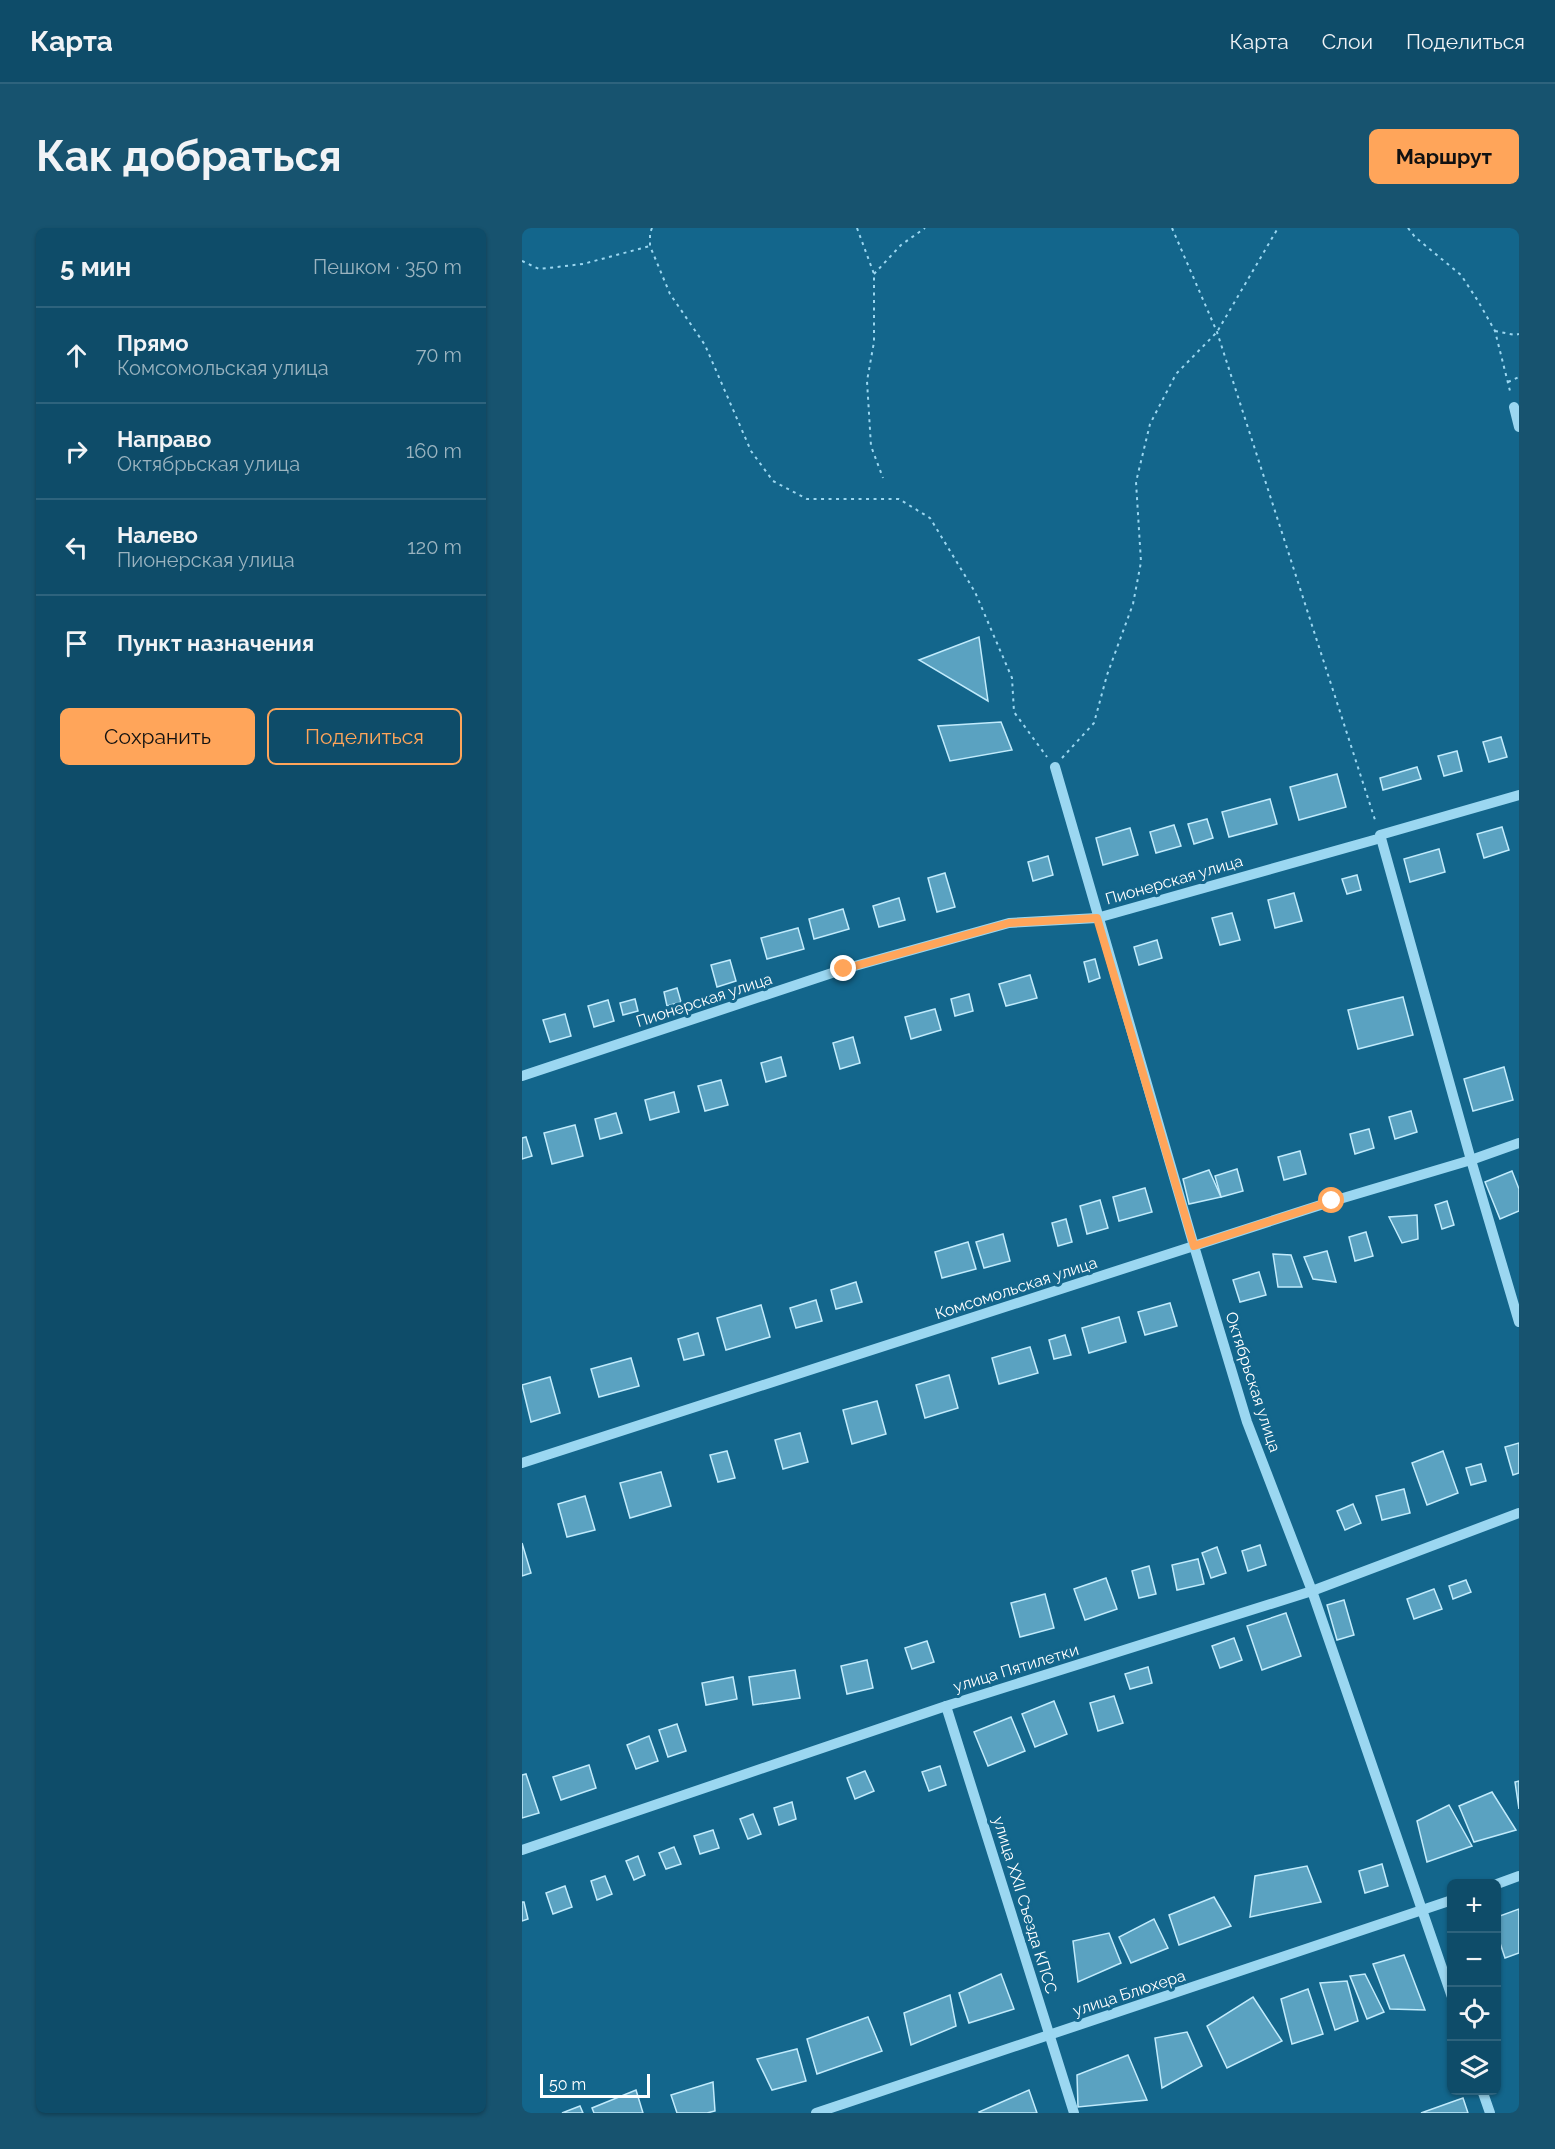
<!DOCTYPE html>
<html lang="ru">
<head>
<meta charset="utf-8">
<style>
	body { margin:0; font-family:Raleway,sans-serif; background:#17536f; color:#f1f3f6 }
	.controls { position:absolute; right:18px; bottom:18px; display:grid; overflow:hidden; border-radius:9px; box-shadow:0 2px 4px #0004 }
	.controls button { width:54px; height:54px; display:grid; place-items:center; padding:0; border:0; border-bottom:2px solid #2e637d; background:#0e4c69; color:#f1f3f6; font:30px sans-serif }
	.scale { position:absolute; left:18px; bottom:15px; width:110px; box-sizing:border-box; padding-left:6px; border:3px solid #fff; border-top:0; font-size:16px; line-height:21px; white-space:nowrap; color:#fff; -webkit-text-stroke:4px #13668c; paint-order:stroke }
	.stop { position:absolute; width:18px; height:18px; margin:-14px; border:4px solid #ffa55a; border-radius:50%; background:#fff }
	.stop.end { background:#ffa55a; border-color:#fff; box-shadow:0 2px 6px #0008 }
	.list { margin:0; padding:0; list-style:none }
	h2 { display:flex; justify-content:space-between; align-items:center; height:78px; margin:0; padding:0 24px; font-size:26px }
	h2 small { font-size:20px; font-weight:400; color:#9bb4c0 }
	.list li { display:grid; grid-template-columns:39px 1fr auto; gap:18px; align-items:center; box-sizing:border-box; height:96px; padding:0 24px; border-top:2px solid #2e637d }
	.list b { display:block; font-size:22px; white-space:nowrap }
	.list p { margin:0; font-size:20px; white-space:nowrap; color:#9bb4c0 }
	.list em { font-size:20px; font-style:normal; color:#9bb4c0 }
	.actions { display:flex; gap:12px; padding:18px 24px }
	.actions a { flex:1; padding:14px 0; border:2px solid #ffa55a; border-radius:9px; text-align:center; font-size:21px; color:#ffa55a }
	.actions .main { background:#ffa55a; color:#111 }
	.icon { flex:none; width:33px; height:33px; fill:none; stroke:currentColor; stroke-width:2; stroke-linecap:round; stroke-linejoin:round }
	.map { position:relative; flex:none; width:997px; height:1885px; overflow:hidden; border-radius:9px }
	header { display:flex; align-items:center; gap:36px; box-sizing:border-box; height:84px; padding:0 30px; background:#0e4c69; border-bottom:2px solid #2e637d }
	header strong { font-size:28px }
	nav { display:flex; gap:33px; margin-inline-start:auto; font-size:21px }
	.intro { display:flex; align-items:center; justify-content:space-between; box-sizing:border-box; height:144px; padding:0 36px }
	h1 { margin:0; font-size:42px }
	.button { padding:15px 27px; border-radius:9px; background:#ffa55a; color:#111; font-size:21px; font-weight:700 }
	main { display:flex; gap:36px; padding:0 36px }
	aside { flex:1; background:#0e4c69; border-radius:9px; box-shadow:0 2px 4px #0004 }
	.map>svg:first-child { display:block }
	.building { fill:#5aa2c1; stroke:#c1ebfc; stroke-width:1.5 }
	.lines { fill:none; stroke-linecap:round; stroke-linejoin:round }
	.path { stroke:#9bd7f1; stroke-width:2; stroke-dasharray:3 4.5; stroke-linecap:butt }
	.minor { stroke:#9bd7f1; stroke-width:10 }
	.route { stroke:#ffa55a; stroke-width:8 }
	.labels { text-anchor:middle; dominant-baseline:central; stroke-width:6; stroke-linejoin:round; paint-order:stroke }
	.street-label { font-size:16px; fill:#fff; stroke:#13668c }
</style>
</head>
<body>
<header>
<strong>Карта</strong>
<nav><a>Карта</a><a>Слои</a><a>Поделиться</a></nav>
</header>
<div class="intro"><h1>Как добраться</h1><a class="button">Маршрут</a></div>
<main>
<aside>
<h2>5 мин<small>Пешком · 350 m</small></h2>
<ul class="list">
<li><svg class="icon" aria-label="ahead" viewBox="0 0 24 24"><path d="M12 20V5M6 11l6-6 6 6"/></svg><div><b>Прямо</b><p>Комсомольская улица</p></div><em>70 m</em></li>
<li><svg class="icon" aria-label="right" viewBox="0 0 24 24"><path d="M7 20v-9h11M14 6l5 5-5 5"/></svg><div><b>Направо</b><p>Октябрьская улица</p></div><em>160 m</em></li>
<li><svg class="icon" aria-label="left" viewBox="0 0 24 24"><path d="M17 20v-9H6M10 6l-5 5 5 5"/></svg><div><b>Налево</b><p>Пионерская улица</p></div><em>120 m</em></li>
<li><svg class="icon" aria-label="arrive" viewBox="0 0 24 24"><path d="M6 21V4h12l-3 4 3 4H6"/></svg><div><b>Пункт назначения</b></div></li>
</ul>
<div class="actions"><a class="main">Сохранить</a><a>Поделиться</a></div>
</aside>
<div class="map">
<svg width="997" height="1885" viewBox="0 0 997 1885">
	<rect width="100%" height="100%" fill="#13668c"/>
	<g class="building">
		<polygon points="457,409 466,473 397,432"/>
		<polygon points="479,494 490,522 428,533 416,498"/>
		<polygon points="979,509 985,529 967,534 961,514"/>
		<polygon points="935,523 940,543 922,548 916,528"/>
		<polygon points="895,539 899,551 861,562 858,550"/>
		<polygon points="815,546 824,579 777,592 768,559"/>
		<polygon points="748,571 755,596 707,609 700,584"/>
		<polygon points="685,591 691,610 672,616 666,596"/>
		<polygon points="652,597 659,618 634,625 628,604"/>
		<polygon points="980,599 987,622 962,630 955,606"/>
		<polygon points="608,600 616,627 581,637 574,610"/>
		<polygon points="917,621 923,644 888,654 882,631"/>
		<polygon points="526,628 531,647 511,653 506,634"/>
		<polygon points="423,645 433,679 415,684 406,650"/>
		<polygon points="835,647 839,662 825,666 820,651"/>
		<polygon points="772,665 780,693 753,700 746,672"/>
		<polygon points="377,670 383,692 357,699 351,678"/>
		<polygon points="321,681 327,701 292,711 287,691"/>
		<polygon points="710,685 718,712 698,717 690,690"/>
		<polygon points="276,700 282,721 245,731 239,710"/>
		<polygon points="635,712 640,730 617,737 612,719"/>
		<polygon points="573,731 578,750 567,754 562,734"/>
		<polygon points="208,732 214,753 195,759 189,737"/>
		<polygon points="508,747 515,770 484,778 477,756"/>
		<polygon points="155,760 159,774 145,778 142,764"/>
		<polygon points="447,766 451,783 433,788 429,771"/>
		<polygon points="881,769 891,807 836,821 826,782"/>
		<polygon points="113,771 116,783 101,787 98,775"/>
		<polygon points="86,772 92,793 72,799 66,778"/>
		<polygon points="413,781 419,802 389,811 383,789"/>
		<polygon points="43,786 49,808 28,814 21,792"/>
		<polygon points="331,809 338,835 318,841 311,815"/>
		<polygon points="259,829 264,848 244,854 239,835"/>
		<polygon points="982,839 991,872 951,883 942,851"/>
		<polygon points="199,852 206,877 183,883 176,858"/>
		<polygon points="152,864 157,884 128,892 123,872"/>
		<polygon points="889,883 895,904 873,911 867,889"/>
		<polygon points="94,885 100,905 78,911 73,891"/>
		<polygon points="53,897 61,928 30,936 22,905"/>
		<polygon points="847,901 852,920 833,926 828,906"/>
		<polygon points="4,909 10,928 0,931 0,910"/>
		<polygon points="778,923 784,946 762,952 756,929"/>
		<polygon points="715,941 721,963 699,969 693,948"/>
		<polygon points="687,942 699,969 667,976 661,951"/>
		<polygon points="990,943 997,961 997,983 978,991 963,954"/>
		<polygon points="623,960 630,984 597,993 591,969"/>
		<polygon points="578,972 586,1000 565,1006 558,978"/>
		<polygon points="925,973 932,997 920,1001 913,977"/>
		<polygon points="895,987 896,1011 880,1015 867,989"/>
		<polygon points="544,991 550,1014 536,1018 530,995"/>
		<polygon points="844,1004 851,1028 833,1033 827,1009"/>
		<polygon points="481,1006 488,1033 462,1040 454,1014"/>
		<polygon points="446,1014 454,1041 420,1050 413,1024"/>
		<polygon points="805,1023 814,1054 791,1051 782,1029"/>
		<polygon points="751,1026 769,1027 780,1059 756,1059"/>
		<polygon points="737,1044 744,1067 718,1074 711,1052"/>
		<polygon points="334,1054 340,1074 314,1081 309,1062"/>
		<polygon points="294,1072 300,1093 274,1100 268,1080"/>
		<polygon points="648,1075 655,1098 623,1107 616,1084"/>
		<polygon points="239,1077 248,1109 204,1122 195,1090"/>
		<polygon points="597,1089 604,1114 567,1125 560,1100"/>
		<polygon points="176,1105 182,1127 162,1132 156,1111"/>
		<polygon points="543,1107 549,1127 532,1131 527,1112"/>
		<polygon points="508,1119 516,1145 477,1156 470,1130"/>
		<polygon points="109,1130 117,1158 77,1169 69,1141"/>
		<polygon points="427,1147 436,1180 403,1190 394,1157"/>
		<polygon points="28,1149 38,1185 9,1194 0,1157"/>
		<polygon points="355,1173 364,1206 330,1216 321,1182"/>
		<polygon points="278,1205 286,1234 261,1241 253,1212"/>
		<polygon points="997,1215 997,1245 991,1247 983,1219"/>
		<polygon points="205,1223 213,1250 196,1254 188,1227"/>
		<polygon points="921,1223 936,1265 905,1277 890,1235"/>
		<polygon points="959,1236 964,1253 949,1257 944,1240"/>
		<polygon points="139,1244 149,1278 108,1290 98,1255"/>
		<polygon points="882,1261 888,1285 860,1292 854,1268"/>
		<polygon points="63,1268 73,1302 45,1309 36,1276"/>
		<polygon points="831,1276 839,1295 823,1302 815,1283"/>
		<polygon points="0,1315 9,1345 0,1348"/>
		<polygon points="738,1317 744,1337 726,1343 720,1323"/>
		<polygon points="695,1319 704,1345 689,1350 680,1325"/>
		<polygon points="676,1331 682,1356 655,1362 650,1337"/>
		<polygon points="627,1338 634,1366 617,1370 610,1343"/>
		<polygon points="584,1350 595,1381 563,1392 552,1361"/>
		<polygon points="944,1352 949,1364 931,1371 927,1358"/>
		<polygon points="912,1361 920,1381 892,1391 885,1371"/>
		<polygon points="523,1366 532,1400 498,1409 489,1375"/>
		<polygon points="822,1372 832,1407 815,1412 805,1377"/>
		<polygon points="764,1385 779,1428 740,1442 725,1398"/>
		<polygon points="712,1410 720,1432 698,1440 690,1418"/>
		<polygon points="405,1413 412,1434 390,1441 383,1420"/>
		<polygon points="345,1432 351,1460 325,1466 319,1438"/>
		<polygon points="626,1439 630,1455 608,1461 603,1446"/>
		<polygon points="273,1442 278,1470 231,1477 227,1449"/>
		<polygon points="211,1449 215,1471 184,1477 180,1455"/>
		<polygon points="592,1468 601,1495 576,1503 568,1475"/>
		<polygon points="532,1473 545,1506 513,1519 500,1486"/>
		<polygon points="489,1489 503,1523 466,1538 452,1504"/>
		<polygon points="155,1496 164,1523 146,1529 137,1502"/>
		<polygon points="127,1508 136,1533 114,1541 105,1517"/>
		<polygon points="67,1537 74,1560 39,1572 31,1549"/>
		<polygon points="418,1538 424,1557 407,1563 400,1544"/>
		<polygon points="343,1543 352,1563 333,1571 325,1550"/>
		<polygon points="4,1546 17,1585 0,1590 0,1547"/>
		<polygon points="997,1553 997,1581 993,1554"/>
		<polygon points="970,1564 994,1602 952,1614 937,1578"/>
		<polygon points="270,1574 274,1591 257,1597 252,1580"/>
		<polygon points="927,1577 950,1618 905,1634 895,1593"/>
		<polygon points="231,1586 239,1606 226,1611 218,1591"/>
		<polygon points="191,1602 197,1620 178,1626 172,1608"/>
		<polygon points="152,1619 159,1636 144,1641 137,1625"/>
		<polygon points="116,1628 123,1647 112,1652 104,1633"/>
		<polygon points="860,1636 866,1658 843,1665 837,1643"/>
		<polygon points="785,1638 799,1674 728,1689 733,1648"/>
		<polygon points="83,1648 90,1666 75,1672 69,1653"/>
		<polygon points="43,1658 50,1679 31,1686 24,1665"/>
		<polygon points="692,1669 709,1698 657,1717 647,1687"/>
		<polygon points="0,1674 2,1674 6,1691 0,1693"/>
		<polygon points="997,1681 997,1725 983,1730 975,1706 975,1689"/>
		<polygon points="632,1691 646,1720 609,1735 597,1709"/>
		<polygon points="587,1705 599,1735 556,1754 551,1713"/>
		<polygon points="882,1727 903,1782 868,1781 851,1736"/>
		<polygon points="479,1746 492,1781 447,1795 437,1765"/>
		<polygon points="843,1746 862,1784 845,1791 828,1748"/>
		<polygon points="825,1753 836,1793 813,1802 798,1755"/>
		<polygon points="786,1761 801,1806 770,1816 759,1771"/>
		<polygon points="428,1767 434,1798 389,1817 382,1785"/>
		<polygon points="731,1769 760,1813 705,1840 685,1798"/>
		<polygon points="346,1789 360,1823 295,1846 285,1811"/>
		<polygon points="665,1804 680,1838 640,1860 633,1810"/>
		<polygon points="275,1821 284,1853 250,1862 235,1831"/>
		<polygon points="606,1827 625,1872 556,1879 555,1847"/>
		<polygon points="191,1854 193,1883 185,1885 155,1885 149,1867"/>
		<polygon points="114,1862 121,1885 72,1885 70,1880"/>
		<polygon points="507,1862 515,1885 458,1885 457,1884"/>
		<polygon points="941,1870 946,1885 899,1885"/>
		<polygon points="58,1878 61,1885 40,1885"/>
	</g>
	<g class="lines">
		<g class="path">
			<polyline points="130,0 128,5 128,18 148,66 183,117 229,223 251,253 285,271 377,271 408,290 453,364 490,450 492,484 525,529"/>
			<polyline points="335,0 352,46 352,114 345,153 349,218 361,250"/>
			<polyline points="650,0 695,104 854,595"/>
			<polyline points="886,0 893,9 939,47 956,73 973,103 989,167"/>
			<polyline points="0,33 17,41 61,36 128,18"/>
			<polyline points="352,46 379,17 403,0"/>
			<polyline points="973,103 993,107 997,106"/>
			<polyline points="986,154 997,149"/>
			<polyline points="540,530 572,495 585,447 611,376 619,334 614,254 628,196 654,146 695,104 756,0"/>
		</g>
		<g class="minor">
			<polyline points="992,179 997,199"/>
			<polyline points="533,539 672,1018 725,1194 790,1363 930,1769"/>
			<polyline points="859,610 949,932 997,1094"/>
			<polyline points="0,848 322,741 487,695 575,690 859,610 858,607 997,567"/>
			<polyline points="0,1235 811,973 949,932 997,915"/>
			<polyline points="424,1478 552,1885"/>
			<polyline points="0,1622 424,1478 790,1363 997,1285"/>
			<polyline points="975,1656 997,1648"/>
			<polyline points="960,1862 968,1885"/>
			<polyline points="294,1885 930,1672"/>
		</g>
	</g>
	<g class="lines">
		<polyline class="route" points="322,741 487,695 575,690 672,1018 810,973"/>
	</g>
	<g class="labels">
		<g class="street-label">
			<text transform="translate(652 652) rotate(-16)">Пионерская улица</text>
			<text transform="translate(182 772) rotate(-18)">Пионерская улица</text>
			<text transform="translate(494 1060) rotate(-18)">Комсомольская улица</text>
			<text transform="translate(731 1154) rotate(72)">Октябрьская улица</text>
			<text transform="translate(494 1440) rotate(-17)">улица Пятилетки</text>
			<text transform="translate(503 1677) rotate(73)">улица XXII Съезда КПСС</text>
			<text transform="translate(607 1765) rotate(-18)">улица Блюхера</text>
		</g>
	</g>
</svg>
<div class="controls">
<button>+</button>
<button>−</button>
<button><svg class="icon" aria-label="locate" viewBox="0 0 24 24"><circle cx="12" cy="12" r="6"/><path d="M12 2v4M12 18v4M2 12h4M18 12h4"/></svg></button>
<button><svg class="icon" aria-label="layers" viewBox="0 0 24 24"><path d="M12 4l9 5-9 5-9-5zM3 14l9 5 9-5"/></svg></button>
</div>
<div class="scale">50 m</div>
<div class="stop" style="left:810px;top:973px"></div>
<div class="stop end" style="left:322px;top:741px"></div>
</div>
</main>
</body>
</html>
